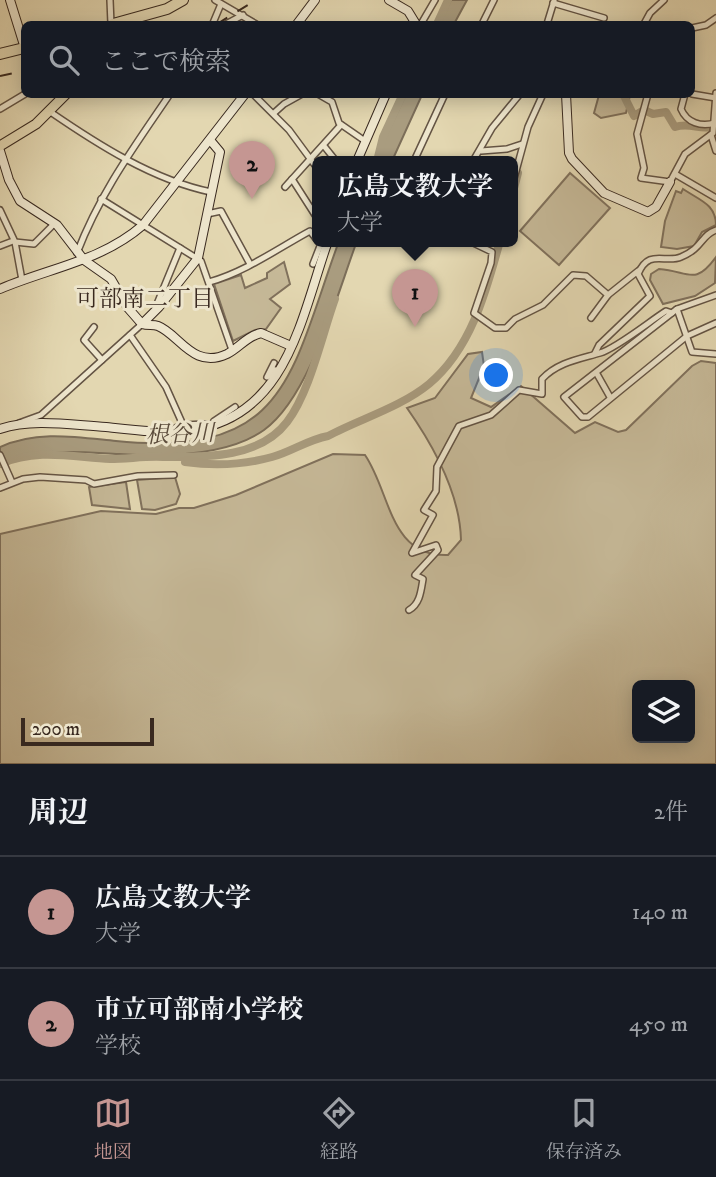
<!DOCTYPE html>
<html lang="ja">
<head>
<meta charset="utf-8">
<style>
	body { margin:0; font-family:"IM FELL DW Pica","Noto Serif JP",serif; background:#20242c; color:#f1f3f6 }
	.controls { position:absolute; right:21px; bottom:21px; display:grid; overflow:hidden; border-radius:10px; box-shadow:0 4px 18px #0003 }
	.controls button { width:63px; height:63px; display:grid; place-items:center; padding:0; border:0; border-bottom:2px solid #363941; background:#171b24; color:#f1f3f6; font:35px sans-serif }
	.scale { position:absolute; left:21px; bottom:18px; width:133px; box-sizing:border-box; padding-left:7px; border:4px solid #39291f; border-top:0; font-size:19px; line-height:24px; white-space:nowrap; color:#39291f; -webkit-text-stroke:5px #ede5cc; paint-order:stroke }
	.you { position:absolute; left:497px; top:376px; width:24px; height:24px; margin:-18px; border:5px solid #fff; border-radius:50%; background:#1a73e8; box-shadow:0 0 0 10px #1a73e833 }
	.badge { display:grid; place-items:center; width:46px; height:46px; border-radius:50%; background:#c59692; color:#111; font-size:23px; font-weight:700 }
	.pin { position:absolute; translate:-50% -58px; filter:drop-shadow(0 2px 4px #0008) }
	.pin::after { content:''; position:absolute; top:37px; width:24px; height:21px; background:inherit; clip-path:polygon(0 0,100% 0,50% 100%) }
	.popup { position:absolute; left:312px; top:156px; width:206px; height:91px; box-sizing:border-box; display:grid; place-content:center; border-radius:10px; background:#171b24; filter:drop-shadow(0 2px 5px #0005); font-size:23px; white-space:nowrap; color:#9ea1a6 }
	.popup b { font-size:26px; color:#f1f3f6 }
	.popup::after { content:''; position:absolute; left:50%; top:100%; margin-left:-14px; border:14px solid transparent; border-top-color:#171b24 }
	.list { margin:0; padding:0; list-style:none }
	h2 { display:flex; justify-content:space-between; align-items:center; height:91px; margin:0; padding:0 28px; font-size:30px }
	h2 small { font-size:23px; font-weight:400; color:#9ea1a6 }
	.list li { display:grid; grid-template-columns:46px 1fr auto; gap:21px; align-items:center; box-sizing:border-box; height:112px; padding:0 28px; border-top:2px solid #363941 }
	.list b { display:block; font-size:26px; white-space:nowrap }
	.list p { margin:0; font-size:23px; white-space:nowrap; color:#9ea1a6 }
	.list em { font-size:23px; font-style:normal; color:#9ea1a6 }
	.icon { flex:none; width:38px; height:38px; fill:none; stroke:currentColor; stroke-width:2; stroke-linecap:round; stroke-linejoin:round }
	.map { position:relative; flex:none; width:716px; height:764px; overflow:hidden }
	.search { position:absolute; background:#171b24; box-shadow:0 4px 18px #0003; left:21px; right:21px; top:21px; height:77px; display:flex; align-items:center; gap:18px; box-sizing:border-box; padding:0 24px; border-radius:10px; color:#9ea1a6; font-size:26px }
	.sheet { height:315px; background:#171b24 }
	nav { display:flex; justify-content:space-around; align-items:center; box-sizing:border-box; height:98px; border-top:2px solid #363941; background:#171b24; font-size:19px; color:#9ea1a6 }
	nav a { display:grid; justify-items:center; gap:4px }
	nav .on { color:#c59692 }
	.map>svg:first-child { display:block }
	.green { fill:#c6b998; stroke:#80715c; stroke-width:2; fill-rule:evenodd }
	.water { fill:#a99c7f; stroke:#7c6e59; stroke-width:2 }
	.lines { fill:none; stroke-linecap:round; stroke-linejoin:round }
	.river { stroke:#a99c7f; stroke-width:8 }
	.street-casing { stroke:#645444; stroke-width:8 }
	.secondary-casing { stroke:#39291f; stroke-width:10 }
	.primary-casing { stroke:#39291f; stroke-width:11 }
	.highway-casing { stroke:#39291f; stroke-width:12 }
	.street { stroke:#ede5cc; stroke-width:5 }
	.secondary { stroke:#ede5cc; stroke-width:8 }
	.primary { stroke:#e3d7b1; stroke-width:9 }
	.highway { stroke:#e3d7b1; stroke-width:10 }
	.rail { stroke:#39291f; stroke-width:2; stroke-dasharray:12 12; stroke-linecap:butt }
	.labels { text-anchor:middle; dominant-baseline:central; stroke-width:6; stroke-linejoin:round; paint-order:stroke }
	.neighbourhood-label { font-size:23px; fill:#39291f; stroke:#ede5cc }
	.water-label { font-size:23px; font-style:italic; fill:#5b4c3c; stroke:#ede5cc }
</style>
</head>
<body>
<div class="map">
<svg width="716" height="764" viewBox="0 0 716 764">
	<rect width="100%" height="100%" fill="#e3d7b1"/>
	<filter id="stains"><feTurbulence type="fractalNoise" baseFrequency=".00286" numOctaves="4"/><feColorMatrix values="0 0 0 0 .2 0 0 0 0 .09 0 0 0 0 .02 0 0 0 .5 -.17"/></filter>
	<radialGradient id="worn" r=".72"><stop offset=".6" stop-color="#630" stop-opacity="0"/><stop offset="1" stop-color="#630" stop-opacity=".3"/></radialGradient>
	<g class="green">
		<polygon points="599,95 630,95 626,113 601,118 594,113"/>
		<polygon points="570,173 610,208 559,265 520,231"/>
		<path d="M683,189C699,200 716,204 716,225L702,232L694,246L677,249L661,247L665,221L676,191L681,193Z"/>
		<path d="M716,257L715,283L695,296L663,304L650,280L651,274L659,269C689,271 694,287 716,257Z"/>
		<polygon points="284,262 290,284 270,299 281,308 266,329 255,330 233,341 214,284 241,275 245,288 267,278 267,273"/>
		<path d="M482,352L484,366L471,398L491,407L521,386L575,433L595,422L618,432L626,430L692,366L701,361L716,363V764H0V534L101,511L156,514L179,508H194L236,495L333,454L365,455C391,493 389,557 448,555L461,540C460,494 433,445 407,408L435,398L468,354ZM637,685H690V738H637Z"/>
		<polygon points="175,477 180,494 176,504 155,510 142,509 137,480"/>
		<polygon points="126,482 130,509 92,505 89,487"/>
	</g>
	<g class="water">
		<polygon points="451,0 467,0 454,24 439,24"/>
		<polygon points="406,94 422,95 392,161 374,161"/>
		<path d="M339,241H357C337,294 310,397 264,430C226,457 164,457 119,454C76,452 40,447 0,467V447C37,430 76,437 116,441C288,458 290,375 339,241Z"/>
	</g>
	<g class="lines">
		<g class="river">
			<polyline points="437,24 448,0"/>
			<path d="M623,94L634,116L644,110L653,114L666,112L675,127C690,122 701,131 716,126"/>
			<polyline points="377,161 383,137 403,94"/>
			<polyline points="513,192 518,173"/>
			<path d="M185,462C214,466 243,465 272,457C291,452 307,440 328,436C360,419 401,407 429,384C471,349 486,292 500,241"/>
			<path d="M0,464C37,448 72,457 110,459C128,459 145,456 163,457C203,457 259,459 287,422C310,392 322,335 335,299"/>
		</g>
		<g class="street-casing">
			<g id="street">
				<polyline points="110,0 111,24"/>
				<polyline points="215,0 256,24"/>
				<polyline points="553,3 604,18"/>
				<polyline points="213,23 221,4"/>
				<polyline points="226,24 243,15"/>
				<polyline points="421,24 435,0"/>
				<polyline points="482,24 494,0"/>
				<polyline points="547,24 554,1"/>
				<polyline points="644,24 650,13 664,0"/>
				<polyline points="692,28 706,25 716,18"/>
				<polyline points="253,94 289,130 317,168"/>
				<polyline points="318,94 332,102 339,123 365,141"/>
				<polyline points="648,94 637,134 644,168 641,178 670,182 685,154 713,133 716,93"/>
				<path d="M685,94L681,109C687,123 701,127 715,123"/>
				<polyline points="692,94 716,98"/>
				<polyline points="0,109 25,94"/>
				<path d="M49,111C97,144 153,180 211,192"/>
				<polyline points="274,113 284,104 302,94"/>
				<polyline points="711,135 716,151"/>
				<polyline points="324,146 336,161"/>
				<polyline points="481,151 507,149 522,144"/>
				<polyline points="414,161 445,94"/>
				<polyline points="473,161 492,128 520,94"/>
				<polyline points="675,174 716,198"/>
				<polyline points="292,179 317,218"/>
				<polyline points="513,182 528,127 543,94"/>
				<polyline points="285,187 341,125"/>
				<polyline points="101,199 201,261 232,350"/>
				<polyline points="0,210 15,242 34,244 54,224"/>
				<polyline points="207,214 221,211 250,264"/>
				<polyline points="469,241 492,252 491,263 474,313 495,328 506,328 515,319 543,305 573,275 586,276 608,295"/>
				<polyline points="15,242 22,280"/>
				<polyline points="0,246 13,241"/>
				<path d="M77,253C100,193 134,147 170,94"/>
				<polyline points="313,264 322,241"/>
				<path d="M209,282C245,272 277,249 310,231L321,245"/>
				<polyline points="716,295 677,309 564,397 582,417 588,417 687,336 716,323"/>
				<polyline points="159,307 157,304 180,248"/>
				<polyline points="677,309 692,352 716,354"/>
				<polyline points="591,318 608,295 638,271"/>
				<polyline points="94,327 84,340 102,360"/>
				<polyline points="130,335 166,387 183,425"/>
				<path d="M595,353L599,345L650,296L638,274C649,248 665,264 681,257C703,248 701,235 716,230"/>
				<polyline points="274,363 267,377 275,370"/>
				<polyline points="597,374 610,397"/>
				<polyline points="214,421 235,407"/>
				<polyline points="19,423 41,415 142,324"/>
				<polyline points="167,431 183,425 205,424"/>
				<polyline points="0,455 12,482"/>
				<polyline points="0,488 23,479 40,477 86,480 94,484 138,476 174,475"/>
				<path d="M409,610C420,604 421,591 423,579L415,575L438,550L436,545L412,553L433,515L424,510L436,491L437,467L459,426L491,415L519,390L542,394V379C558,362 580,359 600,353C617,348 650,321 666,311L672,313"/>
			</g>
		</g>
		<g class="secondary-casing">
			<g id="secondary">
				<polyline points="10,0 24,45"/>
				<polyline points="389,0 408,11 416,24"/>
				<polyline points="297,24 315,0"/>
				<polyline points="566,94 569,153 572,159 604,193 648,212 656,207 670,182"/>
				<path d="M0,151L9,180L20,201L57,225L84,260L111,279L128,308L142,324C148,326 153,324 158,326C179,334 193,370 227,354C239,348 247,336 261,333L291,346"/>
				<polyline points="357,161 386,94"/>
				<path d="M0,289C49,268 102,261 143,225L245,94"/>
				<polyline points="142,324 159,307 198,258 220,152 210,140"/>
				<path d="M0,429C33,418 71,425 106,427C133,430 163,434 191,430C287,417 301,318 328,241"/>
			</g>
		</g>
		<g class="primary-casing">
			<polyline id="primary" points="0,146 36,124 66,94"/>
		</g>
		<g class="highway-casing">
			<g id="highway">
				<polyline points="113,24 167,9 183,0"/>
				<polyline points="0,54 24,48"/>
			</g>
		</g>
		<use href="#street" class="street"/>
		<use href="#secondary" class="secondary"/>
		<use href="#primary" class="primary"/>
		<use href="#highway" class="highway"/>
		<g class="rail">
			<polyline points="217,24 256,0"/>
			<polyline points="0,76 24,71"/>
		</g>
	</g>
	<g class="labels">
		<g class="neighbourhood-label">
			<text x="145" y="299">可部南二丁目</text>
		</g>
		<g class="water-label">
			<text transform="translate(180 435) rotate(-2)">根谷川</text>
		</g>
	</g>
	<rect width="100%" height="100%" filter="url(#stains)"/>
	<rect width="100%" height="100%" fill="url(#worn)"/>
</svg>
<div class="controls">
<button><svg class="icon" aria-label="layers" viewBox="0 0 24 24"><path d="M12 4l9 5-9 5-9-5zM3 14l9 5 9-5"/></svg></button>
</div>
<div class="scale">200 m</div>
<div class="you"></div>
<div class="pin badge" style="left:415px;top:327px">1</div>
<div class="popup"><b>広島文教大学</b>大学</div>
<div class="pin badge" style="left:252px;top:199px">2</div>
<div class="search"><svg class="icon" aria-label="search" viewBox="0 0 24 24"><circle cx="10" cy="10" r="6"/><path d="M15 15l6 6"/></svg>ここで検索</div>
</div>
<section class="sheet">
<h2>周辺<small>2件</small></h2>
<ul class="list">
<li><span class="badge">1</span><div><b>広島文教大学</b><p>大学</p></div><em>140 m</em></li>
<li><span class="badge">2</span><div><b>市立可部南小学校</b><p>学校</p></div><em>450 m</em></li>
</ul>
</section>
<nav>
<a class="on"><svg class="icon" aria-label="map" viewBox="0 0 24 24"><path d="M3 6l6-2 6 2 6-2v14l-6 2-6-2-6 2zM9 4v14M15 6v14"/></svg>地図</a>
<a><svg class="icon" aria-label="directions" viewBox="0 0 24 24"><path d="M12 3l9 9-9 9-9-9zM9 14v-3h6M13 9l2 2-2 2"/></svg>経路</a>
<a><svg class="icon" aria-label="saved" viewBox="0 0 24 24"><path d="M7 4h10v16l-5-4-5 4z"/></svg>保存済み</a>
</nav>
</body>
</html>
